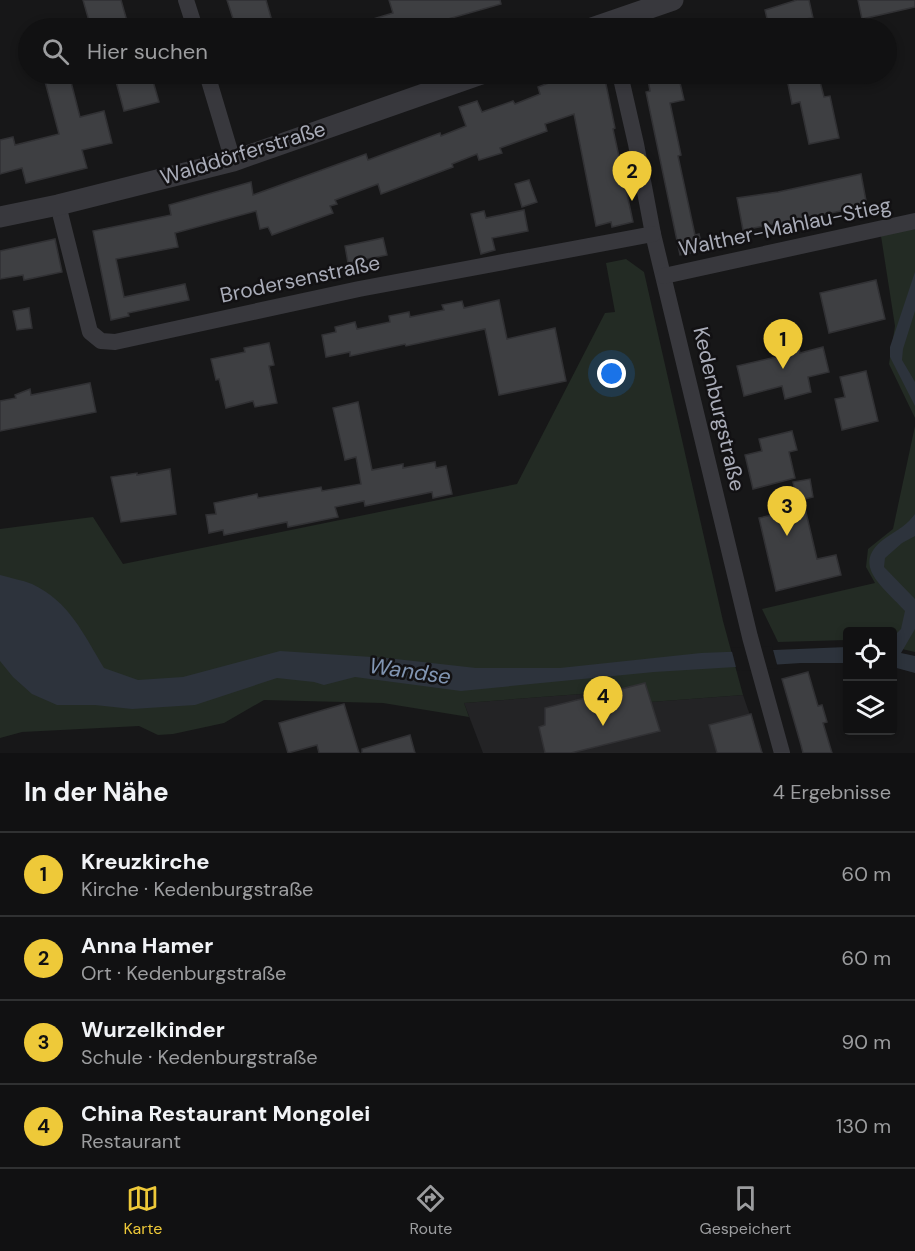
<!DOCTYPE html>
<html lang="de">
<head>
<meta charset="utf-8">
<style>
	body { margin:0; font-family:"DM Sans",sans-serif; background:#1e1f20; color:#f1f3f6 }
	.controls { position:absolute; right:18px; bottom:18px; display:grid; overflow:hidden; border-radius:6px; box-shadow:0 3px 9px #0003 }
	.controls button { width:54px; height:54px; display:grid; place-items:center; padding:0; border:0; border-bottom:2px solid #303132; background:#111112; color:#f1f3f6; font:30px sans-serif }
	.you { position:absolute; left:612px; top:374px; width:21px; height:21px; margin:-15px; border:4px solid #fff; border-radius:50%; background:#1a73e8; box-shadow:0 0 0 9px #1a73e833 }
	.badge { display:grid; place-items:center; width:39px; height:39px; border-radius:50%; background:#eec939; color:#111; font-size:20px; font-weight:700 }
	.pin { position:absolute; translate:-50% -50px; filter:drop-shadow(0 2px 3px #0008) }
	.pin::after { content:''; position:absolute; top:32px; width:21px; height:18px; background:inherit; clip-path:polygon(0 0,100% 0,50% 100%) }
	.list { margin:0; padding:0; list-style:none }
	h2 { display:flex; justify-content:space-between; align-items:center; height:78px; margin:0; padding:0 24px; font-size:26px }
	h2 small { font-size:20px; font-weight:400; color:#9c9d9f }
	.list li { display:grid; grid-template-columns:39px 1fr auto; gap:18px; align-items:center; box-sizing:border-box; height:84px; padding:0 24px; border-top:2px solid #303132 }
	.list b { display:block; font-size:22px; white-space:nowrap }
	.list p { margin:0; font-size:20px; white-space:nowrap; color:#9c9d9f }
	.list em { font-size:20px; font-style:normal; color:#9c9d9f }
	.icon { flex:none; width:33px; height:33px; fill:none; stroke:currentColor; stroke-width:2; stroke-linecap:round; stroke-linejoin:round }
	.map { position:relative; flex:none; width:915px; height:753px; overflow:hidden }
	.search { position:absolute; background:#111112; box-shadow:0 3px 9px #0003; left:18px; right:18px; top:18px; height:66px; display:flex; align-items:center; gap:15px; box-sizing:border-box; padding:0 21px; border-radius:33px; color:#9c9d9f; font-size:22px }
	.sheet { height:414px; background:#111112 }
	nav { display:flex; justify-content:space-around; align-items:center; box-sizing:border-box; height:84px; border-top:2px solid #303132; background:#111112; font-size:16px; color:#9c9d9f }
	nav a { display:grid; justify-items:center; gap:3px }
	nav .on { color:#eec939 }
	.map>svg:first-child { display:block }
	.built { fill:#232325 }
	.green { fill:#232b24 }
	.water { fill:#2d333c }
	.pier { fill:#171718 }
	.building { fill:#3e3f42; stroke:#313134; stroke-width:1.5 }
	.lines { fill:none; stroke-linecap:round; stroke-linejoin:round }
	.minor { stroke:#38383d; stroke-width:16 }
	.tertiary { stroke:#38383d; stroke-width:21 }
	.labels { text-anchor:middle; dominant-baseline:central; stroke-width:5; stroke-linejoin:round; paint-order:stroke }
	.street-label { font-size:21px; fill:#a9acb8; stroke:#121113 }
	.water-label { font-size:22px; font-style:italic; fill:#8195b2; stroke:#121113 }
</style>
</head>
<body>
<div class="map">
<svg width="915" height="753" viewBox="0 0 915 753">
	<rect width="100%" height="100%" fill="#171718"/>
	<polygon class="built" points="620,691 650,702 743,695 763,753 483,753 464,703"/>
	<g class="green">
		<polygon points="915,228 915,418 889,364 895,326 881,236"/>
		<polygon points="626,259 644,272 723,621 743,695 650,702 620,691 464,703 469,717 383,703 264,700 224,723 173,734 158,735 139,726 22,732 0,738 0,529 93,517 123,564 517,484 605,313 615,312 606,263"/>
		<polygon points="915,426 915,652 893,647 892,632 848,632 847,640 778,642 762,609 875,583 866,567 868,549 893,529"/>
	</g>
	<g class="water">
		<polygon points="915,272 915,311 903,349 902,360 915,382 915,406 890,357 890,347"/>
		<path d="M915,514V536L902,543L885,558L884,567L915,599V629L901,653L915,656V673L893,667V637L901,629L905,611C885,588 847,564 887,537C900,528 905,527 915,514Z"/>
		<path d="M0,575C10,578 22,580 32,584C69,601 84,635 104,668L138,680L183,677L280,651L387,658L476,668H560L701,653L847,647V663H801L654,672L461,691L355,677L324,685L314,682L277,678L195,705L132,709L95,705H57L32,694L13,677L0,661Z"/>
	</g>
	<polygon class="pier" points="772,646 778,668 737,671 731,648"/>
	<g class="building">
		<polygon points="83,0 121,0 129,28 91,28"/>
		<polygon points="227,0 266,0 274,28 236,28"/>
		<polygon points="389,0 500,0 501,4 427,25 428,28 353,28 353,25 393,13"/>
		<polygon points="797,0 809,0 813,18 806,19 808,28 776,28 775,22 768,23 765,10"/>
		<polygon points="858,0 915,0 915,7 862,19"/>
		<polygon points="43,74 69,74 80,117 104,111 112,143 82,150 87,168 26,183 22,168 0,174 0,140 13,137 15,145 59,134"/>
		<polygon points="114,74 151,74 159,102 124,111"/>
		<polygon points="572,74 598,74 606,84 615,128 613,129 633,222 612,227 611,222 596,226 574,114 545,124 547,131 500,148 502,153 479,160 477,154 452,164 453,167 381,194 378,184 335,200 337,204 330,206 333,213 272,235 268,227 260,229 256,211 175,233 178,247 116,259 124,297 185,284 189,300 128,313 129,316 111,320 93,231 171,215 169,205 251,182 253,195 366,154 368,160 440,133 441,136 466,126 459,107 477,101 482,112 513,101 515,104 540,94 538,87"/>
		<polygon points="647,74 678,74 684,100 670,103 681,155 678,156 695,235 699,234 703,251 680,255 646,92 650,91"/>
		<polygon points="786,74 818,74 824,97 830,96 839,138 809,144 800,102 792,104"/>
		<polygon points="861,174 867,206 743,230 737,198 778,192"/>
		<polygon points="529,180 537,202 522,207 515,184"/>
		<polygon points="524,210 528,231 492,238 495,250 481,254 471,214 484,211 486,218"/>
		<polygon points="383,238 387,255 348,263 345,246"/>
		<polygon points="55,239 62,272 24,280 23,275 0,279 0,251"/>
		<polygon points="876,280 885,319 829,333 820,293"/>
		<polygon points="499,300 507,339 555,328 566,381 499,395 485,329 406,346 405,344 350,356 350,352 326,357 322,335 336,332 335,327 355,322 357,329 390,322 389,316 409,312 410,317 444,310 442,305 462,301 464,308"/>
		<polygon points="29,308 32,328 17,330 13,311"/>
		<polygon points="797,340 800,353 823,347 829,372 808,377 811,392 785,399 782,386 744,396 737,366 776,357 773,345"/>
		<polygon points="269,343 274,365 269,366 277,403 255,407 253,401 226,408 219,379 216,380 211,359 245,352 244,348"/>
		<polygon points="866,371 878,421 842,430 835,399 845,397 840,377"/>
		<polygon points="90,383 96,412 0,431 0,401 16,398 15,395 30,389 31,395"/>
		<polygon points="358,402 372,470 403,464 403,468 435,462 436,468 446,466 452,494 433,498 432,492 365,506 364,501 335,507 338,517 288,527 287,522 224,535 223,530 209,533 206,515 216,514 214,503 257,494 258,498 321,487 322,491 361,484 356,457 345,460 333,408"/>
		<polygon points="792,431 797,450 789,452 795,478 753,489 745,455 762,451 759,439"/>
		<polygon points="170,469 176,514 121,522 111,477 137,473 137,475"/>
		<polygon points="810,479 813,497 797,501 793,482"/>
		<polygon points="805,508 817,559 836,555 841,575 776,591 759,518"/>
		<polygon points="808,672 818,706 822,705 827,722 823,723 832,753 803,753 801,745 782,679"/>
		<polygon points="645,683 660,731 571,753 545,753 539,727 545,725 545,708"/>
		<polygon points="344,704 359,753 319,753 317,745 288,753 279,723"/>
		<polygon points="751,714 762,753 717,753 709,725"/>
		<polygon points="410,735 415,753 362,753 362,749"/>
	</g>
	<g class="lines">
		<g class="minor">
			<polyline points="186,0 195,28"/>
			<polyline points="207,74 233,161"/>
			<polyline points="620,74 636,144 653,234 750,637 782,753"/>
			<polyline points="58,205 90,332 101,341 115,342 359,289 653,234"/>
			<polyline points="664,276 915,221"/>
		</g>
		<g class="tertiary">
			<polyline points="592,28 673,0"/>
			<polyline points="0,217 58,205 233,161 481,74"/>
		</g>
	</g>
	<g class="labels">
		<g class="street-label">
			<text transform="translate(243 153) rotate(-17)">Walddörferstraße</text>
			<text transform="translate(785 227) rotate(-12)">Walther-Mahlau-Stieg</text>
			<text transform="translate(300 279) rotate(-12)">Brodersenstraße</text>
			<text transform="translate(719 409) rotate(77)">Kedenburgstraße</text>
		</g>
		<g class="water-label">
			<text transform="translate(410 671) rotate(8)">Wandse</text>
		</g>
	</g>
</svg>
<div class="controls">
<button><svg class="icon" aria-label="locate" viewBox="0 0 24 24"><circle cx="12" cy="12" r="6"/><path d="M12 2v4M12 18v4M2 12h4M18 12h4"/></svg></button>
<button><svg class="icon" aria-label="layers" viewBox="0 0 24 24"><path d="M12 4l9 5-9 5-9-5zM3 14l9 5 9-5"/></svg></button>
</div>
<div class="you"></div>
<div class="pin badge" style="left:783px;top:369px">1</div>
<div class="pin badge" style="left:632px;top:201px">2</div>
<div class="pin badge" style="left:787px;top:536px">3</div>
<div class="pin badge" style="left:603px;top:726px">4</div>
<div class="search"><svg class="icon" aria-label="search" viewBox="0 0 24 24"><circle cx="10" cy="10" r="6"/><path d="M15 15l6 6"/></svg>Hier suchen</div>
</div>
<section class="sheet">
<h2>In der Nähe<small>4 Ergebnisse</small></h2>
<ul class="list">
<li><span class="badge">1</span><div><b>Kreuzkirche</b><p>Kirche · Kedenburgstraße</p></div><em>60 m</em></li>
<li><span class="badge">2</span><div><b>Anna Hamer</b><p>Ort · Kedenburgstraße</p></div><em>60 m</em></li>
<li><span class="badge">3</span><div><b>Wurzelkinder</b><p>Schule · Kedenburgstraße</p></div><em>90 m</em></li>
<li><span class="badge">4</span><div><b>China Restaurant Mongolei</b><p>Restaurant</p></div><em>130 m</em></li>
</ul>
</section>
<nav>
<a class="on"><svg class="icon" aria-label="map" viewBox="0 0 24 24"><path d="M3 6l6-2 6 2 6-2v14l-6 2-6-2-6 2zM9 4v14M15 6v14"/></svg>Karte</a>
<a><svg class="icon" aria-label="directions" viewBox="0 0 24 24"><path d="M12 3l9 9-9 9-9-9zM9 14v-3h6M13 9l2 2-2 2"/></svg>Route</a>
<a><svg class="icon" aria-label="saved" viewBox="0 0 24 24"><path d="M7 4h10v16l-5-4-5 4z"/></svg>Gespeichert</a>
</nav>
</body>
</html>
